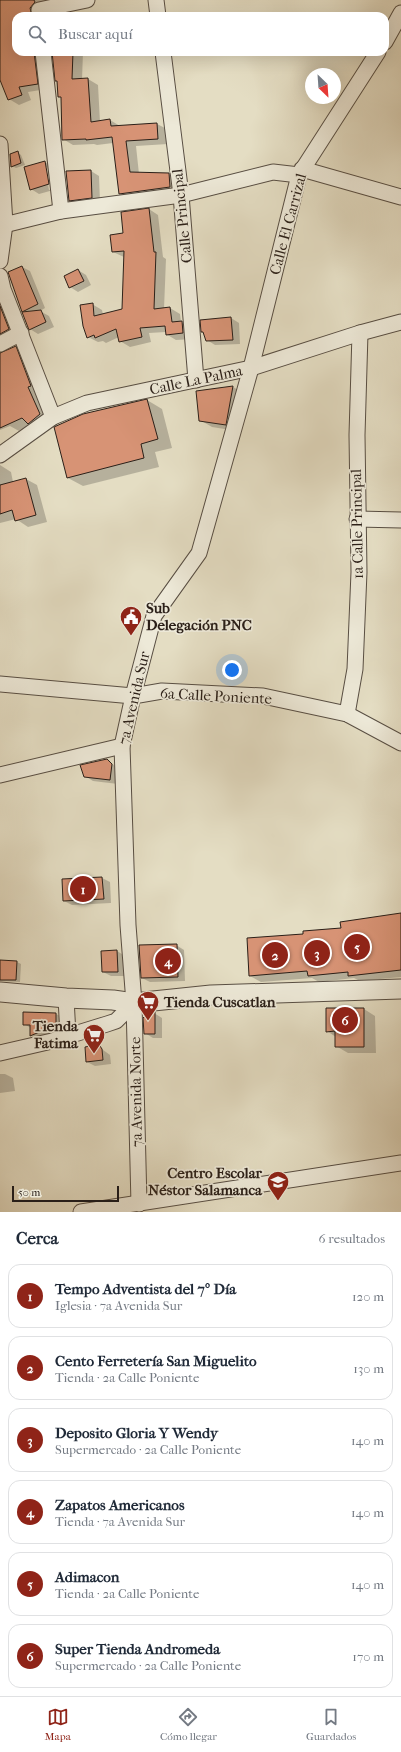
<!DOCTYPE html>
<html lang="es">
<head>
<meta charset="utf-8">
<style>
	body { margin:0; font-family:"IM FELL French Canon",serif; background:#f2f2f3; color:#1f2937 }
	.compass { position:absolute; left:305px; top:68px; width:36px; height:36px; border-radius:50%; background:#fff; box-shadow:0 4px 16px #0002; rotate:155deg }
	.scale { position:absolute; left:12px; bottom:10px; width:107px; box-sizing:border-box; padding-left:4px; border:2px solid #2a1f18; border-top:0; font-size:11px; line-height:14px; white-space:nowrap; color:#2a1f18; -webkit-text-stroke:3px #ede9d8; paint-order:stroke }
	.you { position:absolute; left:232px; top:670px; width:14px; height:14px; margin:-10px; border:3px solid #fff; border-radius:50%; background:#1a73e8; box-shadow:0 0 0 6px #1a73e833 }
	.badge { display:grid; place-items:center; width:26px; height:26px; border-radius:50%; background:#8f2418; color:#fff; font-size:13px; font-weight:700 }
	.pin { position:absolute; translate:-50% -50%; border:2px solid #fff; box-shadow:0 1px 4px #0006 }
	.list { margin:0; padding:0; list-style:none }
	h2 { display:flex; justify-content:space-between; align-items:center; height:52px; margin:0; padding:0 16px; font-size:17px }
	h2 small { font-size:13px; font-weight:400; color:#747a83 }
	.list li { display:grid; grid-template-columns:26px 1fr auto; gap:12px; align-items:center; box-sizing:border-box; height:64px; margin:0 8px 8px; padding:0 8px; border:1px solid #e0e1e3; border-radius:12px }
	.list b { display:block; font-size:15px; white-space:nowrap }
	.list p { margin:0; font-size:13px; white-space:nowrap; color:#747a83 }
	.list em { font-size:13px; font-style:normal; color:#747a83 }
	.icon { flex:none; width:22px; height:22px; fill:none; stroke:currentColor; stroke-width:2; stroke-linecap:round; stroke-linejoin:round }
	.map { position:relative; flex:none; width:401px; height:1212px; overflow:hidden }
	.search { position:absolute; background:#fff; box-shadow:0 4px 16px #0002; left:12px; right:12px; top:12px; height:44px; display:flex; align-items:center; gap:10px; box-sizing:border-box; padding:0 14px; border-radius:12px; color:#747a83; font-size:15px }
	.sheet { height:484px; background:#fff }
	nav { display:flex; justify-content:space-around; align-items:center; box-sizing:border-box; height:56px; border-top:1px solid #e0e1e3; background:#fff; font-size:11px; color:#747a83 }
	nav a { display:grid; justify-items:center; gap:2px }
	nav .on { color:#8f2418 }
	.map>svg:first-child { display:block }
	.shadow { fill:#0003; fill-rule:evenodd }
	.building { fill:#d79375; stroke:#2a1f18 }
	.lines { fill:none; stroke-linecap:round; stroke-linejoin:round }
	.minor-casing { stroke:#584e43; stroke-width:17 }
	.tertiary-casing { stroke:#584e43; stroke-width:21 }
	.minor { stroke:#ede9d8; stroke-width:15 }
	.tertiary { stroke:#ede9d8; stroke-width:19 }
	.labels { text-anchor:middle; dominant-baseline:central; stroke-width:3.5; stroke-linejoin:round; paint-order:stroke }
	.street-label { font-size:15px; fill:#2a1f18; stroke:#ede9d8 }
	.poi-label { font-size:15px; font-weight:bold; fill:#2a1f18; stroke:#ede9d8; text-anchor:start }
</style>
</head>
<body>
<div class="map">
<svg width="401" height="1212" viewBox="0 0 401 1212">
	<rect width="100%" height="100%" fill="#e4ddc3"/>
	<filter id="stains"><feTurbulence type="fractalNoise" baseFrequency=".005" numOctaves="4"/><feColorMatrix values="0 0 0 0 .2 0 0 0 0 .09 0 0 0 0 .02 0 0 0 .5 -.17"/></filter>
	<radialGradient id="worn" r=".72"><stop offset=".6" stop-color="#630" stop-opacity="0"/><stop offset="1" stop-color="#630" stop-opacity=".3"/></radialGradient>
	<g class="shadow">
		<polygon points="0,0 73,0 41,16 16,16 16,52 46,52 47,89 28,92 31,100 19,105 9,99 0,78"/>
		<polygon points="53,52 83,52 82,80 88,79 98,85 100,122 110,120 120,126 157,124 167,129 168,144 136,146 139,174 169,174 179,180 179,193 130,199 120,194 113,143 97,145 94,144 73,145 63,139 62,98 59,96"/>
		<polygon points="17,152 21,155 25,165 16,168 12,166"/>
		<path d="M45,162L53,167L57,189L39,194L31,189L25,168ZM45,167H47L51,189L49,190Z"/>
		<polygon points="91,171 99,176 100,202 78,205 70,200"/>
		<polygon points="149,209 158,215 163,257 166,259 164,309 170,308 180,314 181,322 192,328 193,339 176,340 166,334 166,332 149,333 151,342 130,347 120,341 119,337 106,343 103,341 98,342 88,337 92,304 102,310 103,315 123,310 124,257 113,252 124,234"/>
		<polygon points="0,245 3,247 2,286 20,336 4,345 3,353 16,347 27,354 51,421 32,425 19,431 10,426 0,430"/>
		<polygon points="22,267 30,271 45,308 40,311 49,316 54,327 38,334 30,329 25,313 22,311"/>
		<polygon points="78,270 86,275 91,285 78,292 70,287"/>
		<polygon points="231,318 239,323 240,344 215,345 207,340"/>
		<polygon points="233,387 245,394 237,431 212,427 200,420 197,392"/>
		<polygon points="147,400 162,409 172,448 155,452 159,467 83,486 68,478 55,428"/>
		<polygon points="0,465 11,472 13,482 26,479 37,485 47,522 28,527 16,519 0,523"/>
		<polygon points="107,760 119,769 118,784 93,781 85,776"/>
		<polygon points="102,878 110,882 111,903 72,905 64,901 63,880"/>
		<polygon points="401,915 401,977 360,981 354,978 319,982 312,978 261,982 250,976 304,935 342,929"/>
		<polygon points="176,945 184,950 185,981 150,982 142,978"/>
		<polygon points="117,951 125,956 126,976 111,976 103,972"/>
		<polygon points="0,961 17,962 21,964 20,982 0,981"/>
		<polygon points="364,1009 375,1016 376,1053 348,1053 336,1046 336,1037 327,1031"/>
		<polygon points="154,1013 162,1018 162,1038 153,1038 145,1033"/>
		<polygon points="56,1014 64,1018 63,1030 39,1039 31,1035 31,1028 24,1024"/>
		<polygon points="99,1047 110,1055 111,1064 95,1066 87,1062"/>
		<polygon points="0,1074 5,1074 13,1078 15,1091 0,1093"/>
	</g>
	<g class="building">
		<polygon points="0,0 34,0 35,2 30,8 32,16 16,16 16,52 34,52 38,84 19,87 22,95 8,100 0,80"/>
		<polygon points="52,52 73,52 72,79 88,78 91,122 110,119 111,126 157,123 158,139 126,141 130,172 169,173 170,187 119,194 112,137 86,140 86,139 62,140 61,97 58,97 57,81 55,81"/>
		<polygon points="18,151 21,163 11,167 10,154"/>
		<polygon points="45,161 49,184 30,190 24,167"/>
		<polygon points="91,170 92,198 69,201 66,171"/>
		<polygon points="149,208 154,252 156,252 154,309 170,307 172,322 182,321 183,333 166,335 165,326 140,328 142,337 119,342 116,329 95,338 94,335 87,338 83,326 80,305 93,303 94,316 122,309 124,251 112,252 110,235 123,233 121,212"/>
		<polygon points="22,266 38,304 22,312 8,272"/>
		<polygon points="78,269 84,281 69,288 64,276"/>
		<polygon points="0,306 9,329 0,334"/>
		<polygon points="41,310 46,322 29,330 22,312"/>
		<polygon points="231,317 233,340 206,341 203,332 201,332 200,320"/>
		<polygon points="16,346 31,386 28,387 40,414 28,424 22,418 0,428 0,353"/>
		<polygon points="233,386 226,425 199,421 196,391"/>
		<polygon points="147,399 158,439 141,444 144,458 67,478 54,427 83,414"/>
		<polygon points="26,478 36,515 15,521 12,510 0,514 0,485"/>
		<polygon points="107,759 112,764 110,780 84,777 80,765"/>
		<polygon points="102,877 104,899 63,901 62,879"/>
		<polygon points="401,913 401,970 348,976 348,972 308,976 307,971 249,976 247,938 303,934 303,931 341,928 340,922"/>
		<polygon points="177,944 178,977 141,978 139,945"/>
		<polygon points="117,950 118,972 102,972 101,951"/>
		<polygon points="0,960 17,961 16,980 0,980"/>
		<polygon points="326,1008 364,1008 364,1047 335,1047 335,1031 326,1032"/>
		<polygon points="23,1012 56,1013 56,1025 30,1036 30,1025 23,1025"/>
		<polygon points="155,1012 155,1034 144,1034 143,1018 148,1013"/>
		<polygon points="95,1045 100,1046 102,1049 103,1060 86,1062 85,1047"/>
	</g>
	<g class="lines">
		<g class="minor-casing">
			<g id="minor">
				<polyline points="156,0 158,16"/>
				<polyline points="39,10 87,0"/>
				<polyline points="385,42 401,13"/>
				<polyline points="43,52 61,211"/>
				<polyline points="163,52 181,195 196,380"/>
				<polyline points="0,144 5,224 0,261"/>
				<polyline points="302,169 401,197"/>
				<polyline points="0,226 61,211 181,195 273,172 299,175"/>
				<polyline points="0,276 3,289 53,417"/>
				<polyline points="0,344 21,333"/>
				<polyline points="0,455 53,417 87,403 251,368 360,333 401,322"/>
				<polyline points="357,519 401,520"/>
				<polyline points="0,684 133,696 162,691 263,696 347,714 401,743"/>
				<polyline points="347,714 355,669 359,572 357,435 360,333"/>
				<polyline points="0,775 122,746"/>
				<polyline points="66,998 68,1035"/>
				<polyline points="0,1053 52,1041 107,1024 116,1021 134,1003"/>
				<polyline points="139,1204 134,1003 128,925 122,746 133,696 154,616 199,553 251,368 299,175 378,52"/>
				<polyline points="81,1212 401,1163"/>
			</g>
		</g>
		<g class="tertiary-casing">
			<polyline id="tertiary" points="0,992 66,998 113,1000 134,1003 211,995 401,989"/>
		</g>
		<use href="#minor" class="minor"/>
		<use href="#tertiary" class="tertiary"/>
	</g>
	<defs>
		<g id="civic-pin" transform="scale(1.15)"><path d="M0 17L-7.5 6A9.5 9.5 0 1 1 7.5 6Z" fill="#8f2418" stroke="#ede9d8"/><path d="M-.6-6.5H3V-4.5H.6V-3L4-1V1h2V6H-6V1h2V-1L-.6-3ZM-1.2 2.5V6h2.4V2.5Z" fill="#fff"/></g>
		<g id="supermarket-pin" transform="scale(1.15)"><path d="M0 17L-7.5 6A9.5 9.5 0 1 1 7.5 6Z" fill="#8f2418" stroke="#ede9d8"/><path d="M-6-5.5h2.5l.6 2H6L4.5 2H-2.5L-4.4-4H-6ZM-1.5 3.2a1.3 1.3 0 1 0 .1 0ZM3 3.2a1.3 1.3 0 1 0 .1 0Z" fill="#fff"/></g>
		<g id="school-pin" transform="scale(1.15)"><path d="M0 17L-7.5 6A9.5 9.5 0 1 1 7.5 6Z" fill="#8f2418" stroke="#ede9d8"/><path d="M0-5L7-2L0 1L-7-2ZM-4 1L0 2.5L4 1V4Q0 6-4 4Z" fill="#fff"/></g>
	</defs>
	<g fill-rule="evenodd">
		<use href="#civic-pin" x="131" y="617"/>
		<use href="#supermarket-pin" x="148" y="1002"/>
		<use href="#supermarket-pin" x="94" y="1035"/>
		<use href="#school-pin" x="278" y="1182"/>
	</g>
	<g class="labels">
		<g class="street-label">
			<text transform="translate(182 216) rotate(-96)">Calle Principal</text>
			<text transform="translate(288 224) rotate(-75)">Calle El Carrizal</text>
			<text transform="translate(196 380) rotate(-12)">Calle La Palma</text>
			<text transform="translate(357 524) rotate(-91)">1a Calle Principal</text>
			<text transform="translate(216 696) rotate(3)">6a Calle Poniente</text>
			<text transform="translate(134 698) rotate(-77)">7a Avenida Sur</text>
			<text transform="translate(136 1092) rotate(-91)">7a Avenida Norte</text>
		</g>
		<g class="poi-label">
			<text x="146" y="608">Sub<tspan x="146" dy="17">Delegación PNC</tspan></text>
			<text x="164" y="1002">Tienda Cuscatlan</text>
			<text x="78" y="1026" text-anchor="end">Tienda<tspan x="78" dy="17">Fatima</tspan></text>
			<text x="262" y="1173" text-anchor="end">Centro Escolar<tspan x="262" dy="17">Néstor Salamanca</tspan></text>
		</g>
	</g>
	<rect width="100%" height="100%" filter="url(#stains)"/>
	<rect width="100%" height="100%" fill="url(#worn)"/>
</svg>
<svg class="compass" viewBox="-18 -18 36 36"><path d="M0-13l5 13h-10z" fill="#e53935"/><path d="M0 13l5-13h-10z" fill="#747a83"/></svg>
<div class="scale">50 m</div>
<div class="you"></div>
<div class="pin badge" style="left:83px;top:889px">1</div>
<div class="pin badge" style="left:275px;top:955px">2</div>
<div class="pin badge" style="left:317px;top:953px">3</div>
<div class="pin badge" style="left:168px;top:961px">4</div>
<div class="pin badge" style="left:357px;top:947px">5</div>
<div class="pin badge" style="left:345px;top:1020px">6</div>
<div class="search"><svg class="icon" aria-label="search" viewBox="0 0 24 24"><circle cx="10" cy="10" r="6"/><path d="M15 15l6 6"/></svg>Buscar aquí</div>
</div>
<section class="sheet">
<h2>Cerca<small>6 resultados</small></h2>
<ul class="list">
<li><span class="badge">1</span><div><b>Tempo Adventista del 7º Día</b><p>Iglesia · 7a Avenida Sur</p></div><em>120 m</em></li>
<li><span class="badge">2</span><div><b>Cento Ferretería San Miguelito</b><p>Tienda · 2a Calle Poniente</p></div><em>130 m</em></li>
<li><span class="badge">3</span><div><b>Deposito Gloria Y Wendy</b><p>Supermercado · 2a Calle Poniente</p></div><em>140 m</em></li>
<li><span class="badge">4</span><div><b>Zapatos Americanos</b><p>Tienda · 7a Avenida Sur</p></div><em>140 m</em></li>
<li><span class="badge">5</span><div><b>Adimacon</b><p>Tienda · 2a Calle Poniente</p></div><em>140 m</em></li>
<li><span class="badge">6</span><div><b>Super Tienda Andromeda</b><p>Supermercado · 2a Calle Poniente</p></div><em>170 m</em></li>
</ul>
</section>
<nav>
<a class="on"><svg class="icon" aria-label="map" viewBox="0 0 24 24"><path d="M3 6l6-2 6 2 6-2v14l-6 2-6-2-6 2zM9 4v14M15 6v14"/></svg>Mapa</a>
<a><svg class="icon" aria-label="directions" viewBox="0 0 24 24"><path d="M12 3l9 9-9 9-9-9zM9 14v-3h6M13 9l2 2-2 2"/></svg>Cómo llegar</a>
<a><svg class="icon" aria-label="saved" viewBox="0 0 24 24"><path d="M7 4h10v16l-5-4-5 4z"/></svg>Guardados</a>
</nav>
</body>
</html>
